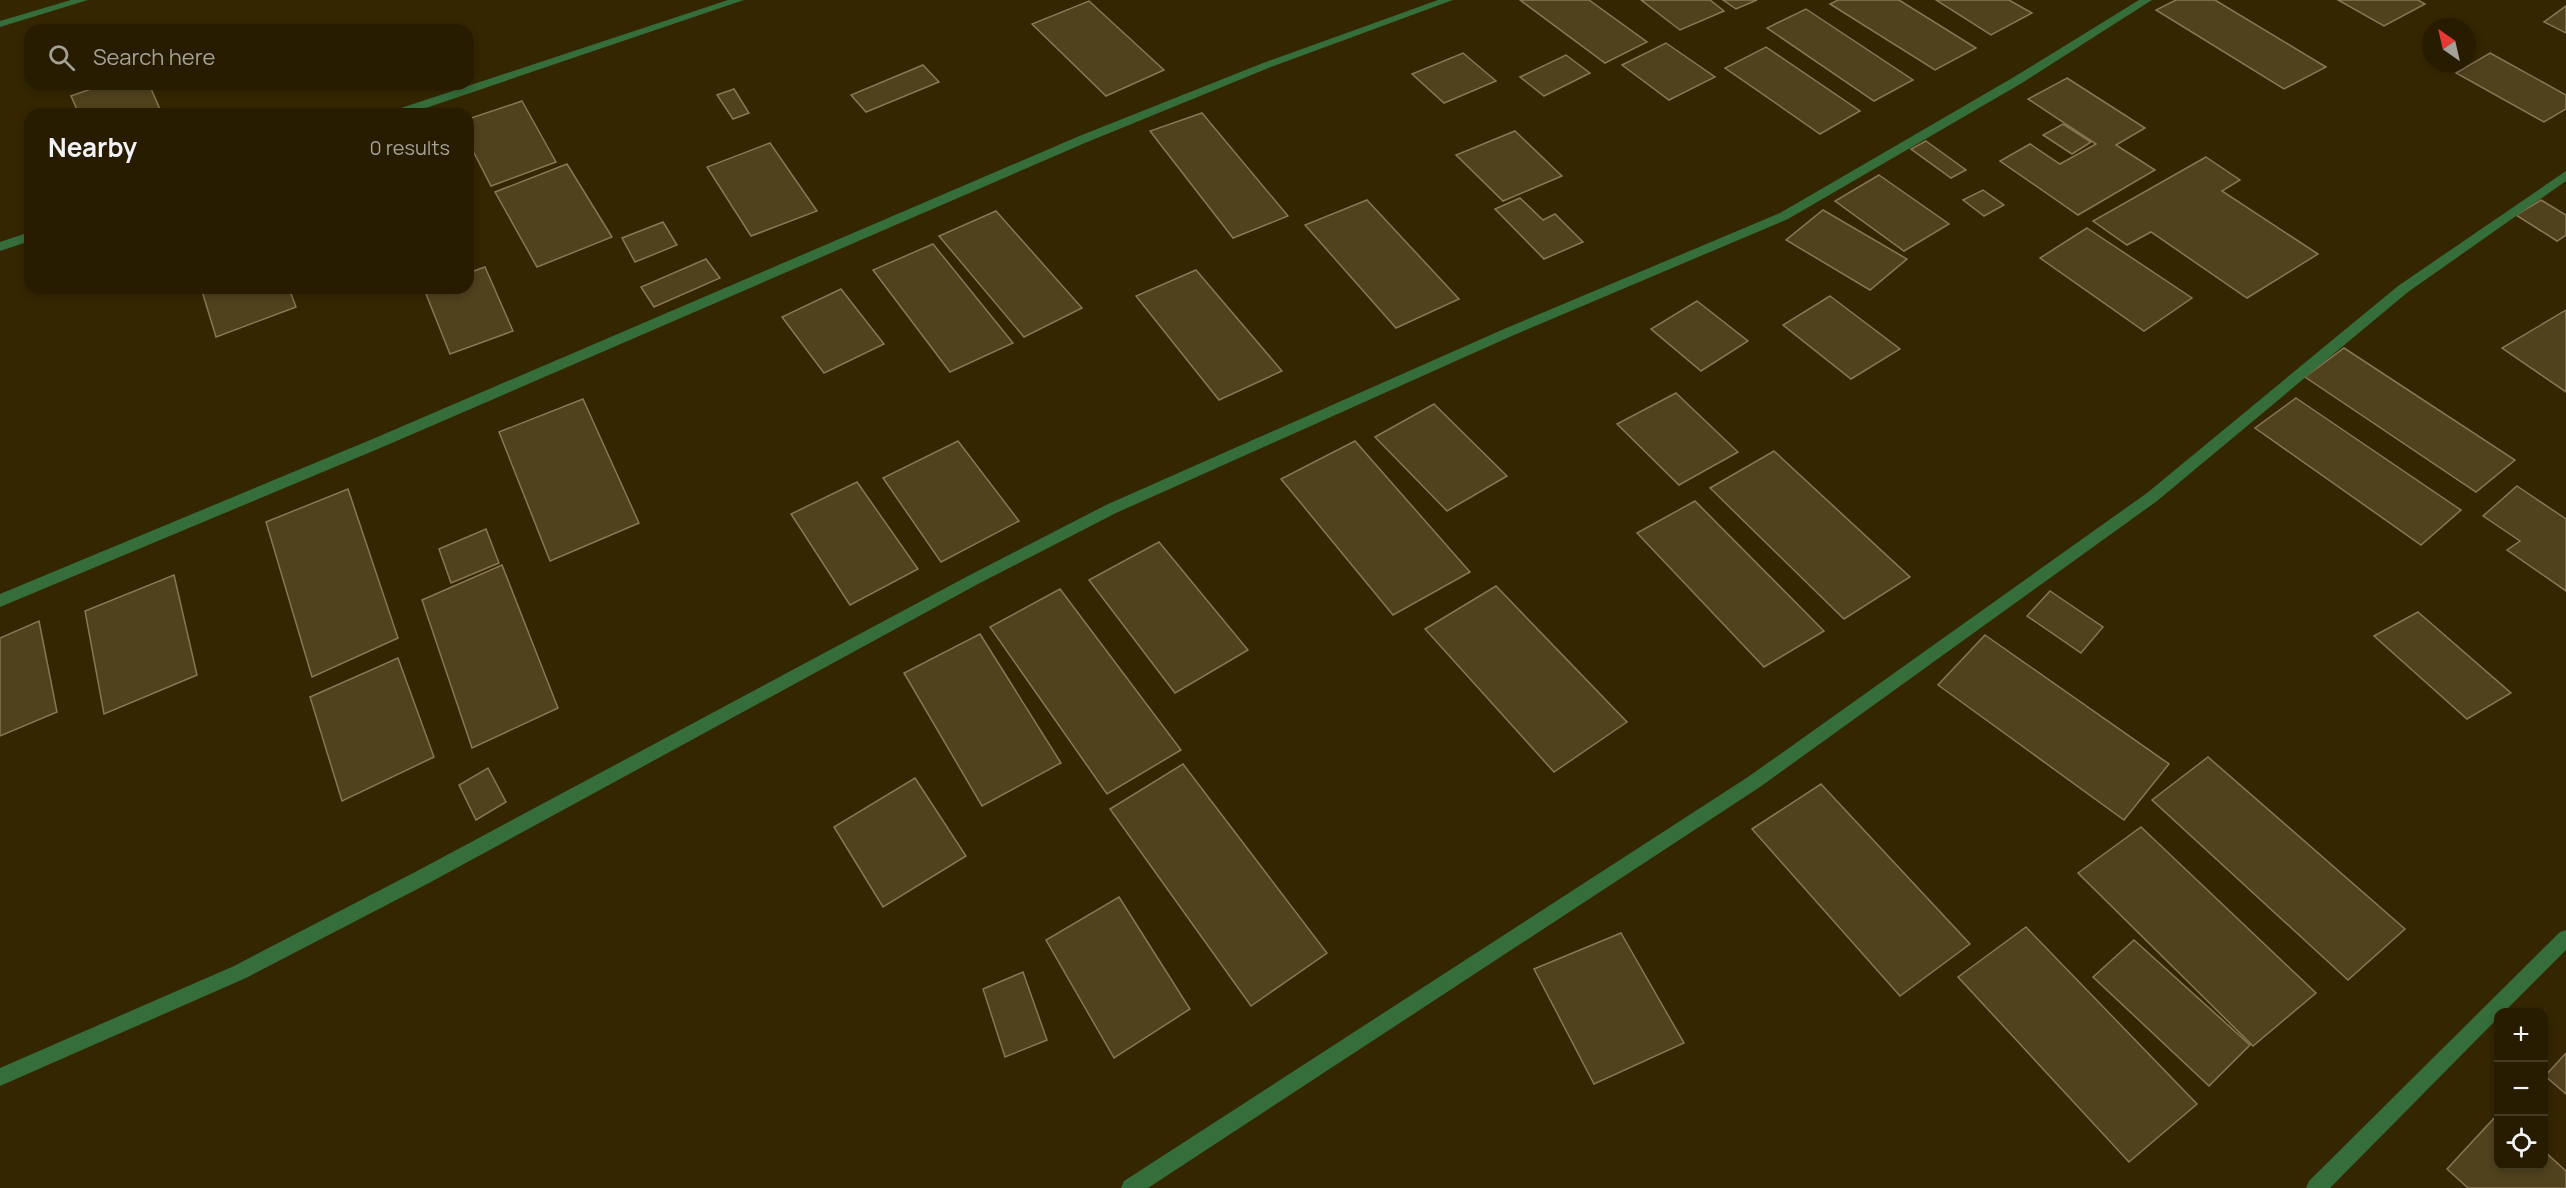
<!DOCTYPE html>
<html lang="en">
<head>
<meta charset="utf-8">
<style>
	body { margin:0; font-family:Manrope,sans-serif; background:#33290f; color:#f1f3f6 }
	.controls { position:absolute; right:18px; bottom:18px; display:grid; overflow:hidden; border-radius:12px; box-shadow:0 3px 9px #0003 }
	.controls button { width:54px; height:54px; display:grid; place-items:center; padding:0; border:0; border-bottom:2px solid #433a22; background:#271c00; color:#f1f3f6; font:30px sans-serif }
	.compass { position:absolute; left:2422px; top:18px; width:54px; height:54px; border-radius:50%; background:#271c00; box-shadow:0 3px 9px #0003; rotate:326deg }
	.list { margin:0; padding:0; list-style:none }
	h2 { display:flex; justify-content:space-between; align-items:center; height:78px; margin:0; padding:0 24px; font-size:26px }
	h2 small { font-size:20px; font-weight:400; color:#a4a199 }
	.icon { flex:none; width:33px; height:33px; fill:none; stroke:currentColor; stroke-width:2; stroke-linecap:round; stroke-linejoin:round }
	.map { position:relative; flex:none; width:2566px; height:1188px; overflow:hidden }
	.search { position:absolute; background:#271c00; box-shadow:0 3px 9px #0003; left:24px; top:24px; width:450px; height:66px; display:flex; align-items:center; gap:15px; box-sizing:border-box; padding:0 21px; border-radius:18px; color:#a4a199; font-size:22px }
	.panel { position:absolute; background:#271c00; box-shadow:0 3px 9px #0003; left:24px; top:108px; width:450px; height:186px; border-radius:18px }
	.map>svg:first-child { display:block }
	.building { fill:#51421e; stroke:#887752; stroke-width:1.5 }
	.lines { fill:none; stroke-linecap:round; stroke-linejoin:round }
	.street { fill:#356d3b; fill-rule:evenodd }
</style>
</head>
<body>
<div class="map">
<svg width="2566" height="1188" viewBox="0 0 2566 1188">
	<rect width="100%" height="100%" fill="#342600"/>
	<g class="building">
		<polygon points="1520,0 1589,0 1647,42 1605,63"/>
		<polygon points="1641,0 1710,0 1724,11 1680,30"/>
		<polygon points="1723,0 1757,0 1736,9"/>
		<polygon points="1838,0 1899,0 1976,48 1935,70 1830,4"/>
		<polygon points="1936,0 2009,0 2032,13 1991,35"/>
		<polygon points="2176,0 2215,0 2326,67 2284,89 2156,10"/>
		<polygon points="2338,0 2418,0 2425,4 2384,26"/>
		<polygon points="1089,1 1164,70 1106,96 1032,24"/>
		<polygon points="2566,6 2566,33 2544,22"/>
		<polygon points="1806,9 1913,80 1874,101 1767,28"/>
		<polygon points="1666,43 1715,77 1669,100 1622,65"/>
		<polygon points="1766,47 1860,111 1820,134 1725,68"/>
		<polygon points="1463,53 1496,81 1444,103 1412,74"/>
		<polygon points="2490,53 2566,95 2566,109 2544,122 2456,73"/>
		<polygon points="1566,55 1590,73 1544,96 1520,77"/>
		<polygon points="923,65 939,82 866,112 851,95"/>
		<polygon points="2067,78 2145,128 2116,145 2155,170 2078,215 2000,161 2030,144 2060,164 2096,144 2028,99"/>
		<polygon points="105,84 149,84 162,114 79,114 71,96"/>
		<polygon points="734,89 749,113 733,119 717,95"/>
		<polygon points="522,101 556,162 491,186 468,141 468,119"/>
		<polygon points="1202,113 1288,216 1233,238 1150,131"/>
		<polygon points="2063,124 2091,142 2072,154 2043,135"/>
		<polygon points="1515,131 1562,176 1503,201 1456,155"/>
		<polygon points="1926,141 1966,170 1951,178 1911,149"/>
		<polygon points="770,143 817,211 751,236 707,167"/>
		<polygon points="2206,157 2240,180 2222,191 2318,254 2247,298 2151,232 2127,245 2093,221"/>
		<polygon points="567,164 612,237 537,267 495,192"/>
		<polygon points="1879,175 1949,224 1904,251 1835,201"/>
		<polygon points="1983,190 2004,205 1984,216 1963,200"/>
		<polygon points="1520,198 1543,220 1555,214 1583,242 1544,259 1495,209"/>
		<polygon points="1367,200 1459,299 1396,328 1305,225"/>
		<polygon points="2541,200 2566,215 2566,235 2557,241 2516,215"/>
		<polygon points="1823,210 1907,259 1870,290 1786,240"/>
		<polygon points="996,211 1082,308 1024,337 939,236"/>
		<polygon points="663,222 677,245 635,262 622,238"/>
		<polygon points="2087,228 2192,298 2144,331 2040,258"/>
		<polygon points="933,244 1013,343 950,372 873,270"/>
		<polygon points="706,259 720,278 654,307 641,287"/>
		<polygon points="485,267 513,331 450,354 424,289 468,288 468,273"/>
		<polygon points="1196,270 1282,371 1219,400 1136,296"/>
		<polygon points="201,288 289,288 296,307 216,337"/>
		<polygon points="841,289 884,344 824,373 782,317"/>
		<polygon points="1830,296 1900,349 1851,379 1783,325"/>
		<polygon points="1697,301 1748,341 1701,371 1651,329"/>
		<polygon points="2566,310 2566,392 2502,348"/>
		<polygon points="2344,348 2515,460 2476,492 2305,377"/>
		<polygon points="1676,393 1738,452 1679,485 1617,424"/>
		<polygon points="2296,398 2461,510 2421,545 2255,428"/>
		<polygon points="583,399 639,523 550,561 499,432"/>
		<polygon points="1434,404 1507,476 1447,511 1375,437"/>
		<polygon points="958,441 1019,521 941,562 883,478"/>
		<polygon points="1355,441 1470,572 1393,615 1281,479"/>
		<polygon points="1774,451 1910,577 1844,619 1710,488"/>
		<polygon points="857,482 918,569 850,605 791,514"/>
		<polygon points="2517,486 2566,519 2566,591 2507,550 2520,541 2483,516"/>
		<polygon points="348,489 398,638 312,677 266,522"/>
		<polygon points="1695,501 1824,631 1764,667 1637,533"/>
		<polygon points="486,529 499,563 451,583 439,549"/>
		<polygon points="1159,542 1248,650 1175,693 1089,580"/>
		<polygon points="502,565 558,708 472,748 422,600"/>
		<polygon points="174,575 197,675 104,714 85,611"/>
		<polygon points="1496,586 1627,722 1554,772 1425,629"/>
		<polygon points="1060,589 1181,750 1107,794 990,627"/>
		<polygon points="2050,591 2103,627 2081,653 2027,616"/>
		<polygon points="2418,612 2511,693 2467,719 2374,636"/>
		<polygon points="39,621 57,712 0,736 0,638"/>
		<polygon points="980,634 1061,763 982,806 904,673"/>
		<polygon points="1985,635 2169,764 2124,820 1938,685"/>
		<polygon points="398,658 434,757 342,801 310,697"/>
		<polygon points="2208,757 2405,929 2348,980 2152,800"/>
		<polygon points="1183,764 1327,953 1251,1006 1110,809"/>
		<polygon points="488,768 506,802 476,820 459,785"/>
		<polygon points="915,778 966,856 883,907 834,827"/>
		<polygon points="1821,784 1970,944 1900,996 1752,829"/>
		<polygon points="2141,827 2316,993 2253,1046 2078,873"/>
		<polygon points="1119,897 1190,1009 1114,1058 1046,940"/>
		<polygon points="2026,927 2197,1104 2129,1162 1958,977"/>
		<polygon points="1621,933 1684,1043 1594,1084 1534,969"/>
		<polygon points="2134,940 2250,1045 2209,1086 2093,977"/>
		<polygon points="1023,972 1047,1040 1005,1057 983,989"/>
		<polygon points="2566,1053 2566,1094 2545,1076"/>
		<polygon points="2498,1114 2498,1166 2544,1166 2544,1151 2566,1171 2566,1188 2468,1188 2447,1169"/>
	</g>
	<g class="lines">
		<g class="street">
			<polygon points="71,0 88,0 0,27 0,21"/>
			<polygon points="728,0 744,0 408,114 390,114 392,111"/>
			<polygon points="1438,0 1453,0 1271,67 1085,143 385,446 0,607 0,594 375,438 1077,137 1263,63"/>
			<polygon points="2139,0 2152,0 2022,83 1788,219 1514,335 1116,513 978,584 429,883 246,978 0,1086 0,1068 234,966 417,871 968,576 1106,505 1504,329 1780,213 2014,77"/>
			<polygon points="2566,171 2566,181 2408,292 2157,501 1760,787 1148,1188 1121,1188 1124,1181 1748,777 2147,493 2398,286"/>
			<polygon points="30,232 30,241 0,251 0,242"/>
			<polygon points="2566,930 2566,950 2504,1012 2498,1012 2498,1018 2330,1188 2306,1188 2309,1181 2560,932"/>
		</g>
	</g>
</svg>
<div class="controls">
<button>+</button>
<button>−</button>
<button><svg class="icon" aria-label="locate" viewBox="0 0 24 24"><circle cx="12" cy="12" r="6"/><path d="M12 2v4M12 18v4M2 12h4M18 12h4"/></svg></button>
</div>
<svg class="compass" viewBox="-18 -18 36 36"><path d="M0-13l5 13h-10z" fill="#e53935"/><path d="M0 13l5-13h-10z" fill="#a4a199"/></svg>
<div class="search"><svg class="icon" aria-label="search" viewBox="0 0 24 24"><circle cx="10" cy="10" r="6"/><path d="M15 15l6 6"/></svg>Search here</div>
<section class="panel">
<h2>Nearby<small>0 results</small></h2>
<ul class="list">
</ul>
</section>
</div>
</body>
</html>
